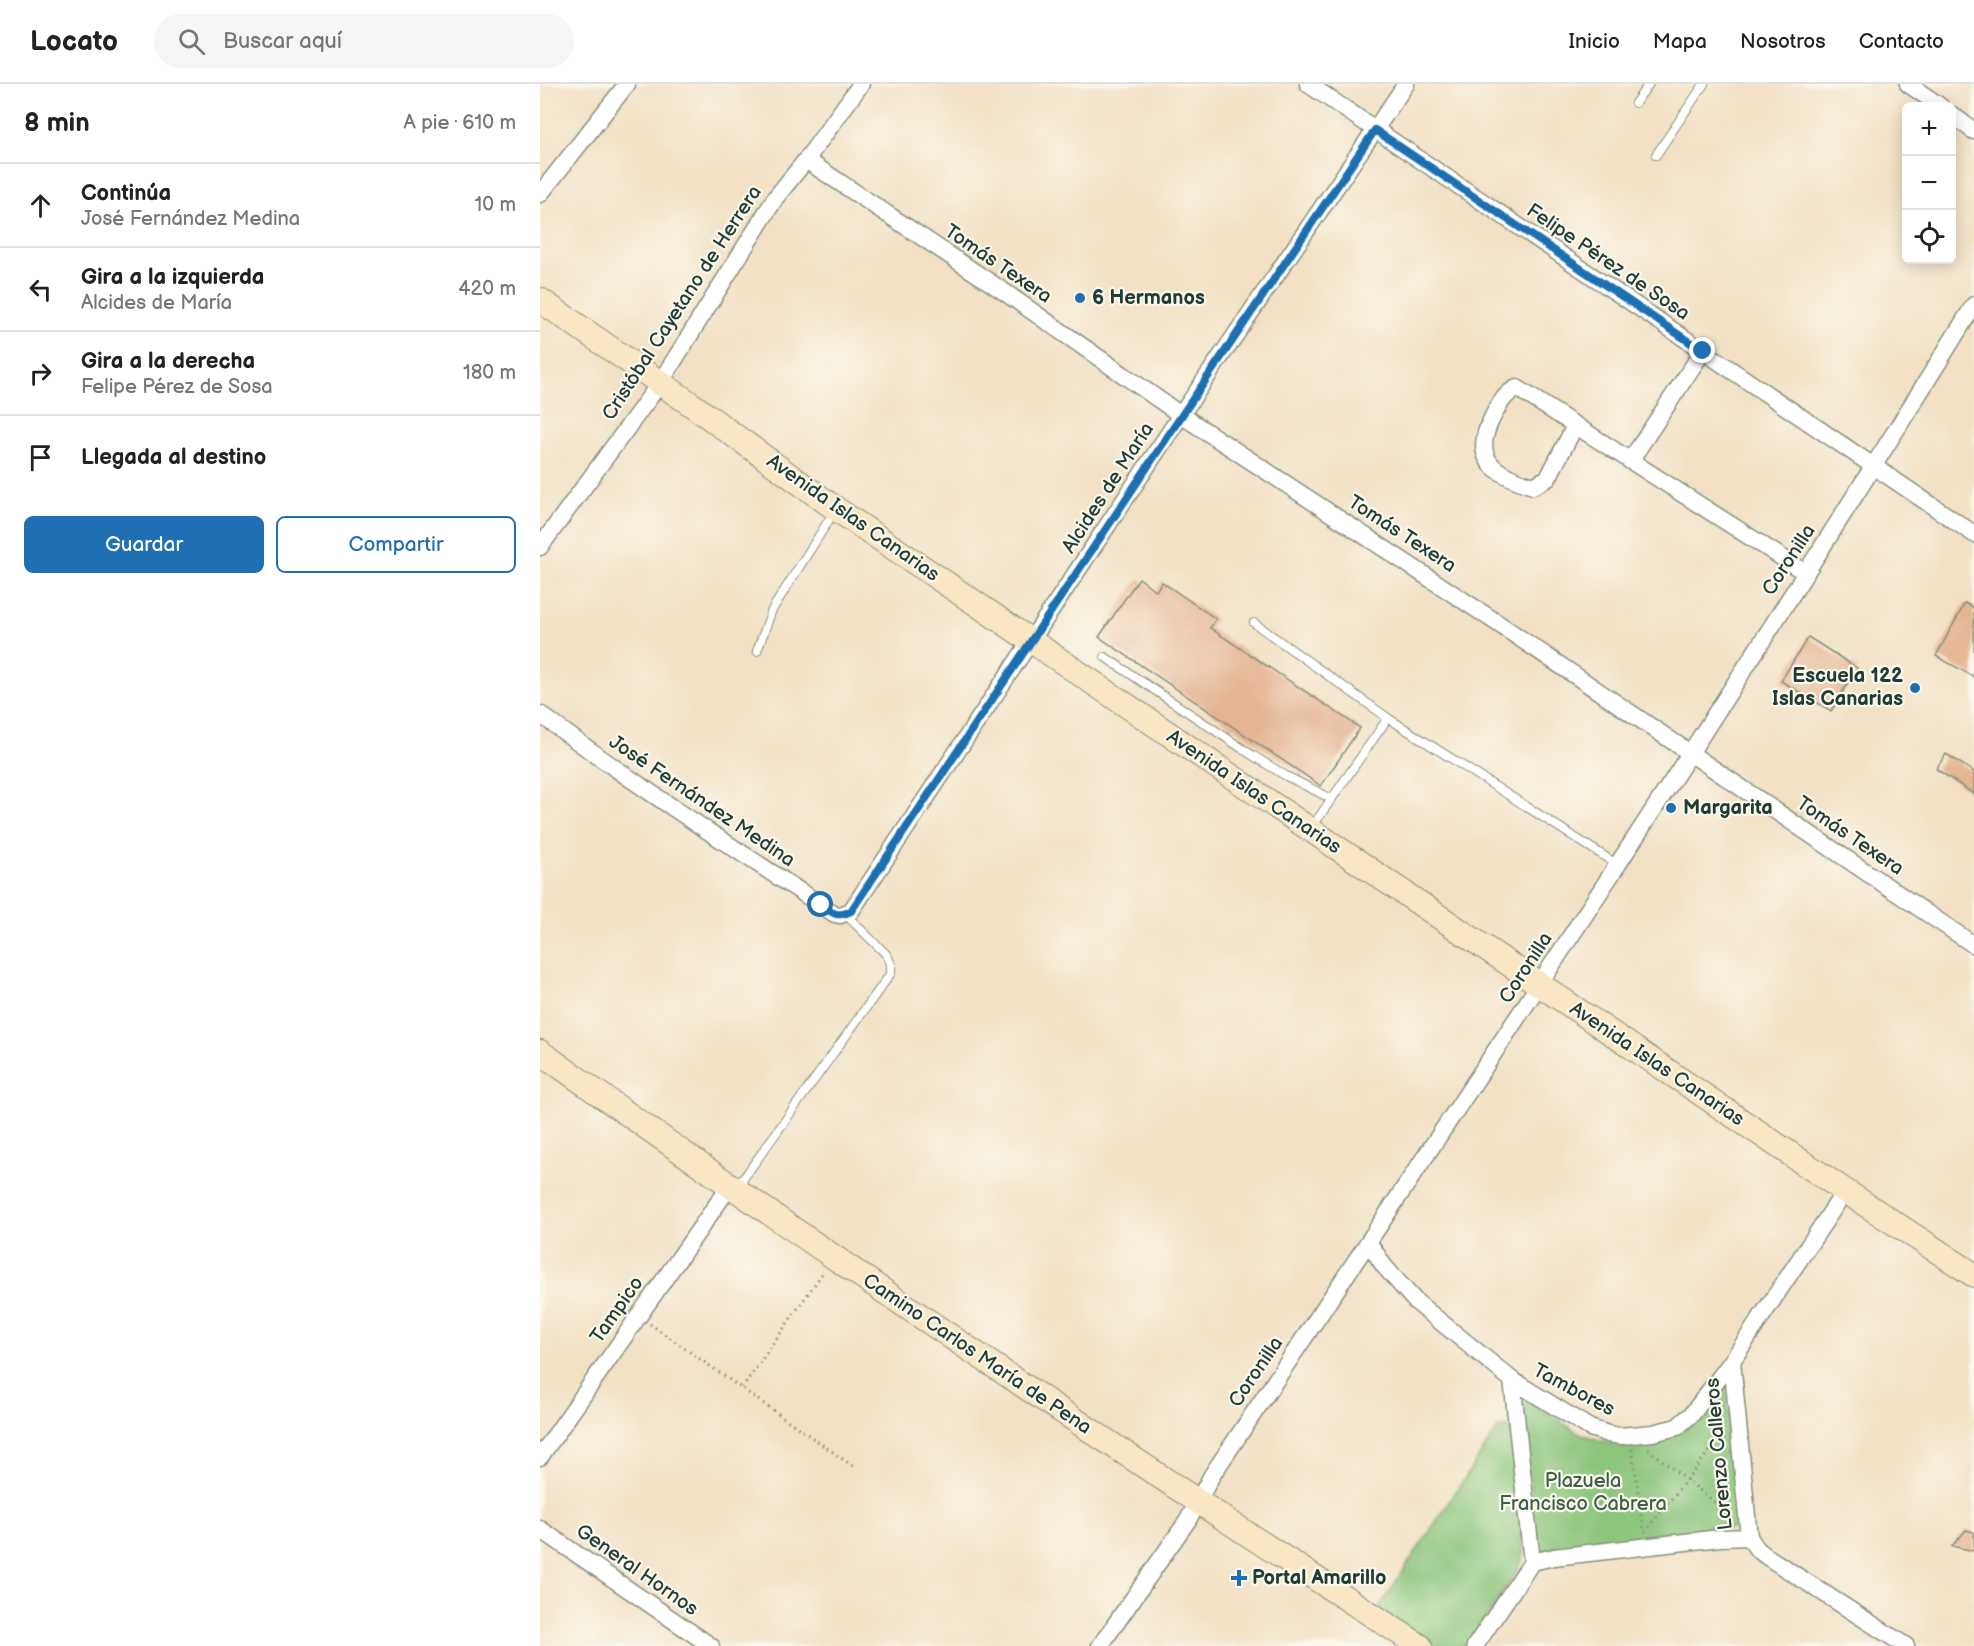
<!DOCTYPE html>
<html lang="es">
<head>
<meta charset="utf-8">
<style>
	body { margin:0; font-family:"Balsamiq Sans",sans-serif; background:#f6f6f6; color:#222 }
	.controls { position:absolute; right:18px; top:18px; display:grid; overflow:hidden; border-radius:9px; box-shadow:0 3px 15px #0003 }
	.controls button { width:54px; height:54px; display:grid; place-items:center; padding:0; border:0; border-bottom:2px solid #e0e0e0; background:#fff; color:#222; font:30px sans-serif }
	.stop { position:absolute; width:18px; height:18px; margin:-14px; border:4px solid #1f6fb2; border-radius:50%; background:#fff }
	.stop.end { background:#1f6fb2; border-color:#fff; box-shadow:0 2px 6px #0008 }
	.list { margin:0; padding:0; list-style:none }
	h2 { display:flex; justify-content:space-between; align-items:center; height:78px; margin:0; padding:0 24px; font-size:26px }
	h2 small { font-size:20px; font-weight:400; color:#767676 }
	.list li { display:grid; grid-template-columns:39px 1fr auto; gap:18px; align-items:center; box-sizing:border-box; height:84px; padding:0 24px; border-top:2px solid #e0e0e0 }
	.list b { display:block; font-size:22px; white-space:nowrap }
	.list p { margin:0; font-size:20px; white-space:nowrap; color:#767676 }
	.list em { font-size:20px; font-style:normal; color:#767676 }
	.actions { display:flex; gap:12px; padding:18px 24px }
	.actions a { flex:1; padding:14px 0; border:2px solid #1f6fb2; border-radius:9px; text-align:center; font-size:21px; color:#1f6fb2 }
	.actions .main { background:#1f6fb2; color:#fff }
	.icon { flex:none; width:33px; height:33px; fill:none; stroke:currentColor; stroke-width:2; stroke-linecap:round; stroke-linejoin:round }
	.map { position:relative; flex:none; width:1434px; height:1562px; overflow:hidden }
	header { display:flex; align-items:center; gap:36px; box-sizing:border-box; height:84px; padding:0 30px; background:#fff; border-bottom:2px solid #e0e0e0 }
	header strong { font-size:28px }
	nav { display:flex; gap:33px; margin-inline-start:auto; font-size:21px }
	.search { width:420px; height:54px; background:#f6f6f6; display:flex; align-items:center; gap:15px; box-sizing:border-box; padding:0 21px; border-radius:33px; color:#767676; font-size:22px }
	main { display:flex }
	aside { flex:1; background:#fff }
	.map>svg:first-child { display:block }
	.green { fill:#8ac57a; stroke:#548157; stroke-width:1.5 }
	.building { fill:#e5b592 }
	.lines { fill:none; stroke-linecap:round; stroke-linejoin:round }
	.lane-casing { stroke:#888f7c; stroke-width:10 }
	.street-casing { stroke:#888f7c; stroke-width:19 }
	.secondary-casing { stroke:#888f7c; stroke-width:26 }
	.path { stroke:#888f7c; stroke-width:3; stroke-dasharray:1.5 4.5; stroke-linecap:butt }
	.lane { stroke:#fff; stroke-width:8 }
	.street { stroke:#fff; stroke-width:16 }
	.secondary { stroke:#f9e7c3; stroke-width:24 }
	.route { stroke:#1f6fb2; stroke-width:8 }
	.poi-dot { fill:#1f6fb2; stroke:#fbf7ec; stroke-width:2 }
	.labels { text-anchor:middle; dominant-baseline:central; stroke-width:4.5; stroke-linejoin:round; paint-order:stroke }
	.street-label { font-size:20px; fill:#1f3d34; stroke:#fbf7ec }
	.poi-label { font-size:20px; font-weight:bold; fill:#1f3d34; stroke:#fbf7ec; text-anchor:start }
	.park-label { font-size:20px; fill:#3a5f46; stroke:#fbf7ec }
</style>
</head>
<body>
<header>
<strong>Locato</strong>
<div class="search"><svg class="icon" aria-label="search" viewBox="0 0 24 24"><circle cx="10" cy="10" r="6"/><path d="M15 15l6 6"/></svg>Buscar aquí</div>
<nav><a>Inicio</a><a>Mapa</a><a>Nosotros</a><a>Contacto</a></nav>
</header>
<main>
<aside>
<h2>8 min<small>A pie · 610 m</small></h2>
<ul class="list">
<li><svg class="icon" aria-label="ahead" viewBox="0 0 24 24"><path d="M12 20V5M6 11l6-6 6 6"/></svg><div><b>Continúa</b><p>José Fernández Medina</p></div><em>10 m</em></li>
<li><svg class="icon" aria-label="left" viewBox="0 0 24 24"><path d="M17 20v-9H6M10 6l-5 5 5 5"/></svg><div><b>Gira a la izquierda</b><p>Alcides de María</p></div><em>420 m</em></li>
<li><svg class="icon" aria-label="right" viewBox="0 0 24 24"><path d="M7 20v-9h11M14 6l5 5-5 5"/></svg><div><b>Gira a la derecha</b><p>Felipe Pérez de Sosa</p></div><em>180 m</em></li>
<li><svg class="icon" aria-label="arrive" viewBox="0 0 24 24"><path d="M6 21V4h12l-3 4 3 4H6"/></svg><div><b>Llegada al destino</b></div></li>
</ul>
<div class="actions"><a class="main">Guardar</a><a>Compartir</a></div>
</aside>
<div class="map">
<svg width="1434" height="1562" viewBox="0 0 1434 1562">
	<rect width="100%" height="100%" fill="#fbf7ec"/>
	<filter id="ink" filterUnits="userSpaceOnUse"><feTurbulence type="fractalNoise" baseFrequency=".0167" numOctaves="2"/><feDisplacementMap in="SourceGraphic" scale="12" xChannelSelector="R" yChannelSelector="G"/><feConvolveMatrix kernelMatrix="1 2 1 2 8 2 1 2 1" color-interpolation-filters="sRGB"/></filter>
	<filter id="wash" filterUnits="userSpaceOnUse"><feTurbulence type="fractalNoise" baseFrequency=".008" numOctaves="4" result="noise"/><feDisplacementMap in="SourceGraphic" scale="24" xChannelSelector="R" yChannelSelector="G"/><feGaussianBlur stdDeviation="1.35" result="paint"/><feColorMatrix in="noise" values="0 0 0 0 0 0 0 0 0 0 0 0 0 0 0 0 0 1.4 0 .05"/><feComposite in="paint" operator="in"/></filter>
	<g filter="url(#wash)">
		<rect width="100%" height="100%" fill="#f2e1c4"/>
		<g class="green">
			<polygon points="1180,1303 1184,1303 1186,1306 1193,1359 1200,1432 1194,1444 1004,1468 997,1464 982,1320 988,1316 992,1318 1037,1348 1055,1355 1072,1359 1119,1353"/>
			<polygon points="958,1344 972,1344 984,1462 982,1476 975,1491 926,1562 892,1562 838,1525"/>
		</g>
		<g id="blocks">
			<g class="building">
				<polygon points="599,494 616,507 622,498 676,535 670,544 820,644 781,702 559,553"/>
				<polygon points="1425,519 1434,524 1434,593 1396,572"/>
				<polygon points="1268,553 1317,584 1291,627 1241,597"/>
				<polygon points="1406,670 1434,688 1434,710 1396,685"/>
				<polygon points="1426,1446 1434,1448 1434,1467 1412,1462"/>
			</g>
		</g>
	</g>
	<g filter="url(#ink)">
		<use href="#blocks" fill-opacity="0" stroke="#888f7c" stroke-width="1.5"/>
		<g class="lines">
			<g class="lane-casing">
				<g id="lane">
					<polyline points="1095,19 1109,0"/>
					<polyline points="1116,71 1164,0"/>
					<polyline points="714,539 848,634 1078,781"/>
					<polyline points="217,567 232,526 294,428"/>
					<polyline points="565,573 712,671 746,692 792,715"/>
					<polyline points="772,743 848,634"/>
					<polyline points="192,1101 203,1095 351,889 351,880 347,871 305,830"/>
				</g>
			</g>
			<g class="street-casing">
				<g id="street">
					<polyline points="768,0 1434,450"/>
					<polyline points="1368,0 1400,22"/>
					<polyline points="1412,31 1434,47"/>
					<polyline points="266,76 463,207 641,331 956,538 1434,861"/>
					<polyline points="0,110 87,0"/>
					<path d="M1035,342L1008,394L993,402C954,390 930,375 953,332C960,320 964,310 977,304L1266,489"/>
					<polyline points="1090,377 1163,267"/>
					<polyline points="0,463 120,299 236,113 266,76 321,0"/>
					<path d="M0,630C95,701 195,765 295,830L300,831L311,827L641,331L866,0"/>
					<polyline points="829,1159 844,1182 875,1217 972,1296 1050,1344 1068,1350 1080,1352 1113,1349 1137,1343 1152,1330 1192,1277 1305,1107"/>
					<polyline points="1192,1277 1209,1453 1217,1465 1226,1472 1366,1562"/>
					<polyline points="972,1296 992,1478"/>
					<polyline points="0,1373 189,1103"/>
					<polyline points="0,1445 171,1562"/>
					<path d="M560,1562L648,1436L672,1391C932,1005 1189,617 1434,221"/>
					<polyline points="935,1562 992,1478 1014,1473 1180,1454 1209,1453"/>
				</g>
			</g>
			<g class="secondary-casing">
				<g id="secondary">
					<polyline points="0,216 148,318 296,425 1305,1107 1434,1191"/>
					<path d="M0,968C288,1173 582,1370 880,1562"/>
				</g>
			</g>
			<g class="path">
				<polyline points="110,1240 314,1383"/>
				<polyline points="202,1304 284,1187"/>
				<polyline points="1092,1365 1104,1447"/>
				<polyline points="1108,1365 1192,1432"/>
				<polyline points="1105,1448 1183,1350"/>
			</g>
			<use href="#lane" class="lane"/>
			<use href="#street" class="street"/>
			<use href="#secondary" class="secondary"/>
		</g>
	</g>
	<g class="lines" filter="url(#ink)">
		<path class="route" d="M281,821C292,829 298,834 311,827L642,331L835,46L1163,267"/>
	</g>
	<g class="poi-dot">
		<circle cx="540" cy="214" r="6"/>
		<circle cx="1375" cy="604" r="6"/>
		<circle cx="1131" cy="724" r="6"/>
		<path d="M696 1485h6v6h6v6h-6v6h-6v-6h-6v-6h6z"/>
	</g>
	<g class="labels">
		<g class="street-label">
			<text transform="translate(1068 178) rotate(34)">Felipe Pérez de Sosa</text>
			<text transform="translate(458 180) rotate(34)">Tomás Texera</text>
			<text transform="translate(142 219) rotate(-57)">Cristóbal Cayetano de Herrera</text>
			<text transform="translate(568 404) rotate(-57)">Alcides de María</text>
			<text transform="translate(313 434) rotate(35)">Avenida Islas Canarias</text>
			<text transform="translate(862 450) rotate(33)">Tomás Texera</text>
			<text transform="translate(1249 476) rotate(-57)">Coronilla</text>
			<text transform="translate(714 708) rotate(34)">Avenida Islas Canarias</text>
			<text transform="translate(162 717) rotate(34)">José Fernández Medina</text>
			<text transform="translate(1310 752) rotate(34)">Tomás Texera</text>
			<text transform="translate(986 884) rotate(-57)">Coronilla</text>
			<text transform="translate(1117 980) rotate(34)">Avenida Islas Canarias</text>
			<text transform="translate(77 1226) rotate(-55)">Tampico</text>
			<text transform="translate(437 1270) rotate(34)">Camino Carlos María de Pena</text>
			<text transform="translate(716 1288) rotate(-56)">Coronilla</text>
			<text transform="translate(1034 1306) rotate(28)">Tambores</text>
			<text transform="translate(1179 1370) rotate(-95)">Lorenzo Calleros</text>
			<text transform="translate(97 1486) rotate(35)">General Hornos</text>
		</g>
		<g class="poi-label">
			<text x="552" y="214">6 Hermanos</text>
			<text x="1363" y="592" text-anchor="end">Escuela 122<tspan x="1363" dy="23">Islas Canarias</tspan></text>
			<text x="1143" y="724">Margarita</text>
			<text x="712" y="1494">Portal Amarillo</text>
		</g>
		<g class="park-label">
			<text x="1043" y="1397">Plazuela<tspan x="1043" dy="23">Francisco Cabrera</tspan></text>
		</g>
	</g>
</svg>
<div class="controls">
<button>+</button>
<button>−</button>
<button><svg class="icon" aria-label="locate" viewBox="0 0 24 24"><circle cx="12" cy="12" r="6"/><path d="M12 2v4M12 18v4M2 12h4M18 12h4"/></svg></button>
</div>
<div class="stop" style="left:281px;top:821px"></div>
<div class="stop end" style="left:1163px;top:267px"></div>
</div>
</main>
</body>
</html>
